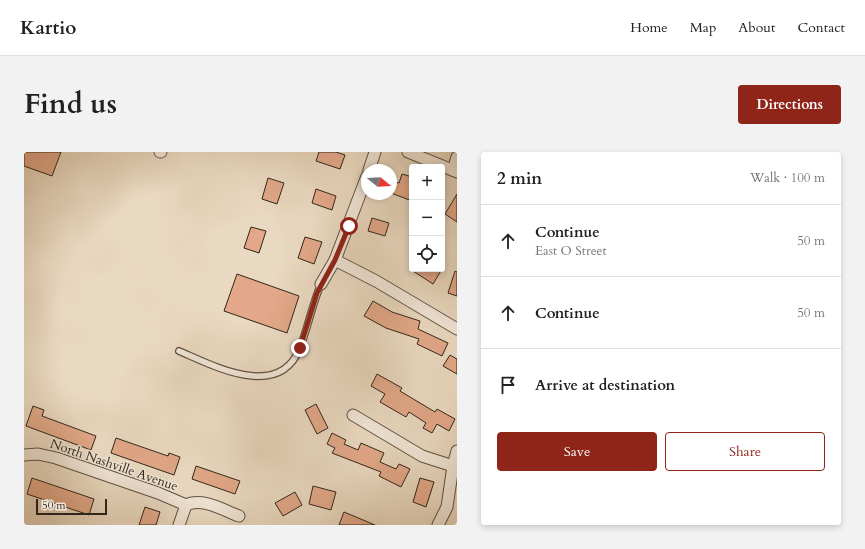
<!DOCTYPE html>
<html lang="en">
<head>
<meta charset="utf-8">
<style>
	body { margin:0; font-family:Cardo,serif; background:#f2f2f2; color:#202124 }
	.controls { position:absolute; right:12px; top:12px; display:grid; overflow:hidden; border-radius:4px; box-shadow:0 2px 6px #0003 }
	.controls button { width:36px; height:36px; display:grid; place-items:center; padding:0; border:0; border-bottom:1px solid #e0e0e0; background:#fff; color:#202124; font:20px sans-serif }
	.compass { position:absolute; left:337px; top:12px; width:36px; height:36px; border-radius:50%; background:#fff; box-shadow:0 2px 6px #0003; rotate:108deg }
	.scale { position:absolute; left:12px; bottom:10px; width:71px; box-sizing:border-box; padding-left:4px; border:2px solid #31261b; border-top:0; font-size:11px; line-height:14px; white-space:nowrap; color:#31261b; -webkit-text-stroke:3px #f1e6d7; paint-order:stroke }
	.stop { position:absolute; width:12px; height:12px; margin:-9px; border:3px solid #8f2418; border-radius:50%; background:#fff }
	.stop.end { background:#8f2418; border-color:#fff; box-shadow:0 1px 4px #0008 }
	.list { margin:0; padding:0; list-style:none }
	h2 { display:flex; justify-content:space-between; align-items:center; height:52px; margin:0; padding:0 16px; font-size:17px }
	h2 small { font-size:13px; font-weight:400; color:#757577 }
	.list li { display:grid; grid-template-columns:26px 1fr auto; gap:12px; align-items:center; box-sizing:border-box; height:72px; padding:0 16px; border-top:1px solid #e0e0e0 }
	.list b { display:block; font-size:15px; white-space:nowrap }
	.list p { margin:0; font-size:13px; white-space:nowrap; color:#757577 }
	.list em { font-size:13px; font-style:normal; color:#757577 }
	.actions { display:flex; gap:8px; padding:12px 16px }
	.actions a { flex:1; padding:9px 0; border:1px solid #8f2418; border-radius:4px; text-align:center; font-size:14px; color:#8f2418 }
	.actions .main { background:#8f2418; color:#fff }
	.icon { flex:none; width:22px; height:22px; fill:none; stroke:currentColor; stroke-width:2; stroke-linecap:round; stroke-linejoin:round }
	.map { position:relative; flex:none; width:433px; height:373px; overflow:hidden; border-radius:4px }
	header { display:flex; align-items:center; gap:24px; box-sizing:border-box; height:56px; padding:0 20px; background:#fff; border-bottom:1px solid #e0e0e0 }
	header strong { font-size:19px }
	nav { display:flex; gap:22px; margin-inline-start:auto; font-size:14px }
	.intro { display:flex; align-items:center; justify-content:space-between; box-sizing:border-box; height:96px; padding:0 24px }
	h1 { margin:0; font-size:28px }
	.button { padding:10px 18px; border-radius:4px; background:#8f2418; color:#fff; font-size:14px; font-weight:700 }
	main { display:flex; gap:24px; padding:0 24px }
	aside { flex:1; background:#fff; border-radius:4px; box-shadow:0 2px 6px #0003 }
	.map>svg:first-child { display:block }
	.building { fill:#e2a889; stroke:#31261b }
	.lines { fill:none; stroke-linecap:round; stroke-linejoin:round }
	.lane-casing { stroke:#5f5344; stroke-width:8 }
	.street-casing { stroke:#5f5344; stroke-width:13 }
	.lane { stroke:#f1e6d7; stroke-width:5.5 }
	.street { stroke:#f1e6d7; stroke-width:11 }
	.route { stroke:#8f2418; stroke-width:5 }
	.labels { text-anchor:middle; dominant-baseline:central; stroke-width:3; stroke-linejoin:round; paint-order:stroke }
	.street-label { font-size:13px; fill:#31261b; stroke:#f1e6d7 }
</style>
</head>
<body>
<header>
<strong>Kartio</strong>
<nav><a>Home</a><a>Map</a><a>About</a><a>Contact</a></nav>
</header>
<div class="intro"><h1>Find us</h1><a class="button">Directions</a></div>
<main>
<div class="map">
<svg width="433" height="373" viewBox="0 0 433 373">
	<rect width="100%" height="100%" fill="#ead9c1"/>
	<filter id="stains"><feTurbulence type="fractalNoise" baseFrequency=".005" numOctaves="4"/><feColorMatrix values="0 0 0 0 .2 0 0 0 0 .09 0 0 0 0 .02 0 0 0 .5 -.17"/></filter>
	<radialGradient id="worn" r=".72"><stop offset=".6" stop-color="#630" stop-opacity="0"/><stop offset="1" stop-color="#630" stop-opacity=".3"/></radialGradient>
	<g class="building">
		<polygon points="0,0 37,0 28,24 0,14"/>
		<polygon points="295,0 312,0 321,3 316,17 292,9"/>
		<polygon points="378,22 388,25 388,49 367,41 367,29 375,31"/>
		<polygon points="244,26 260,31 253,52 238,47"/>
		<polygon points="292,37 312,44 308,58 288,51"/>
		<polygon points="433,42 433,70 421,62"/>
		<polygon points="348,66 365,71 361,84 344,79"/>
		<polygon points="227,75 242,79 235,101 220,96"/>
		<polygon points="281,85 298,90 290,112 274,106"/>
		<polygon points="386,117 418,117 409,132"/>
		<polygon points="431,119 433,120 433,144 424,141"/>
		<polygon points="213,122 275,144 263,181 200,159"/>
		<polygon points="349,149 368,160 396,169 394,177 424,191 418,204 393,192 395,187 362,176 340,164"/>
		<polygon points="426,203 433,207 433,222 419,214"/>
		<polygon points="353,222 378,236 376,239 411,260 413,257 431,267 425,279 413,272 408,281 399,276 402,271 385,260 382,265 356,250 361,242 347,234"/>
		<polygon points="292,252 304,276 293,282 281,258"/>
		<polygon points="9,254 20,258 18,264 72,284 67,298 2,274"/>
		<polygon points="308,281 322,288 320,292 334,298 337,291 360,301 356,310 372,317 375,312 386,317 377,335 355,324 357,320 308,301 311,296 303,292"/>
		<polygon points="92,286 144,304 145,301 156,305 150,323 87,301"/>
		<polygon points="172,314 216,329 211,342 168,327"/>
		<polygon points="8,326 70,347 65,363 3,342"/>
		<polygon points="396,326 410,330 402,355 389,350"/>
		<polygon points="289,334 312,340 307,358 285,352"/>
		<polygon points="271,340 278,353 259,364 251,351"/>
		<polygon points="121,355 136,360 132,373 115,373"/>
		<polygon points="320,360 351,373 315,373"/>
	</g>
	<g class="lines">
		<g class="lane-casing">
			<path id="lane" d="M155,199C190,214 255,249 276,196C284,175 288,153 297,132"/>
		</g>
		<g class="street-casing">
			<g id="street">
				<polyline points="136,0 137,0"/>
				<polyline points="384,0 433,20"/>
				<polyline points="345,18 351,0"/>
				<polyline points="429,18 433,5"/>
				<polyline points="311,108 352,129 433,177"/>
				<polyline points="297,132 311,108 343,24"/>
				<polyline points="329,263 398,304 429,314"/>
				<path d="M0,303L14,302L32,306L134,341L162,353C178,345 199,358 215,364"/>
				<polyline points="155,373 162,353"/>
				<polyline points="414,373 423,355 429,314 433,299"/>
			</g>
		</g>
		<use href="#lane" class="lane"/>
		<use href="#street" class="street"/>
	</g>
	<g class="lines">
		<polyline class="route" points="276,196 293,141 311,108 325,74"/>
	</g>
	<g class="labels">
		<g class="street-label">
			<text transform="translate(90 313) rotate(19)">North Nashville Avenue</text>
		</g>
	</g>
	<rect width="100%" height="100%" filter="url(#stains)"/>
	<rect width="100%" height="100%" fill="url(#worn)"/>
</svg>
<div class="controls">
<button>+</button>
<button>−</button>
<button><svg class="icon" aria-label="locate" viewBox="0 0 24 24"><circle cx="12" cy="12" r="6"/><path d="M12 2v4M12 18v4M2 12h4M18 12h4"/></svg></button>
</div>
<svg class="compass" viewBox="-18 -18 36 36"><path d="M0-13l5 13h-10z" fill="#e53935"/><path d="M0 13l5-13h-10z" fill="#757577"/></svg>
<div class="scale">50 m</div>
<div class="stop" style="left:325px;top:74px"></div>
<div class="stop end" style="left:276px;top:196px"></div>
</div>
<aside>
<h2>2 min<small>Walk · 100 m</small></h2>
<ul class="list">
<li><svg class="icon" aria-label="ahead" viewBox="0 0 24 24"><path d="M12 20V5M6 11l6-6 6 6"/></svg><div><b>Continue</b><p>East O Street</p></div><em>50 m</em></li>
<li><svg class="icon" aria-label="ahead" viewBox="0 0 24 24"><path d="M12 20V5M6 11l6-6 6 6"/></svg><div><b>Continue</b></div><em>50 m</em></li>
<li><svg class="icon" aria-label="arrive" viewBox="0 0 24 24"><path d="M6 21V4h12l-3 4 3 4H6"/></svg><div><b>Arrive at destination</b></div></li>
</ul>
<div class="actions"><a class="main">Save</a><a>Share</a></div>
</aside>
</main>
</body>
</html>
